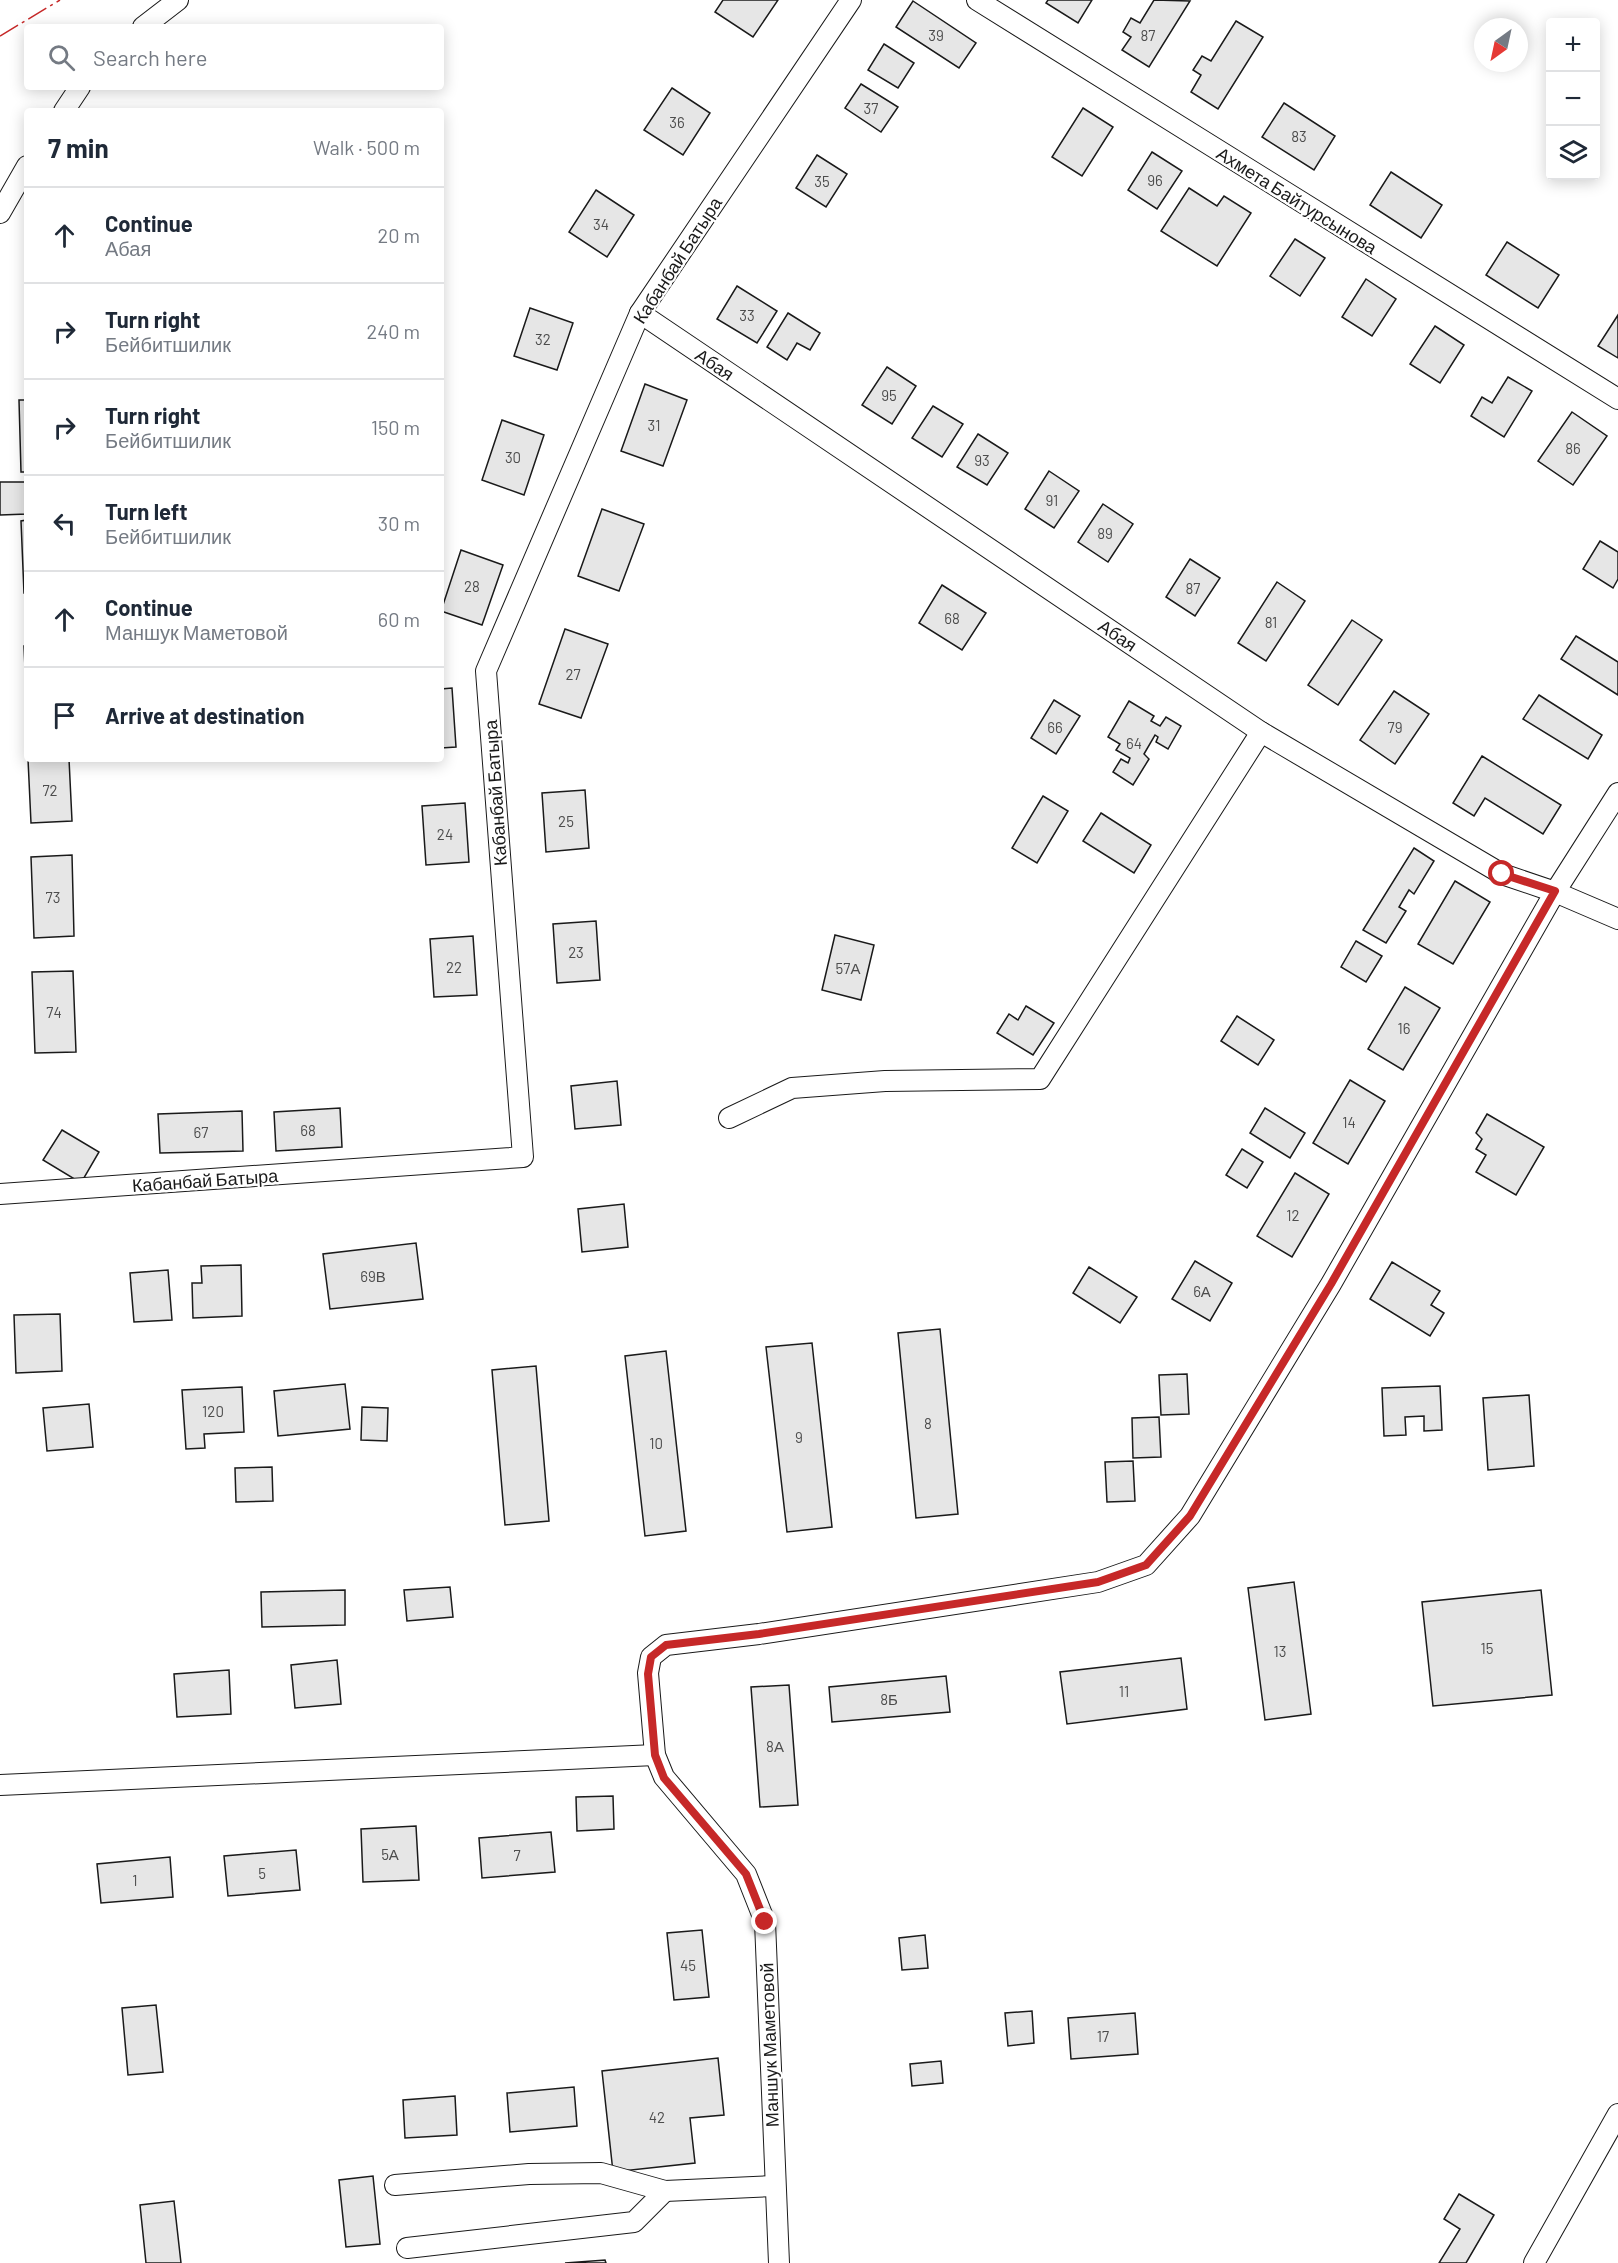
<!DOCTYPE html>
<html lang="en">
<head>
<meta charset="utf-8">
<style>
	body { margin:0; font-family:Barlow,sans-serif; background:#f6f6f7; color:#1f2937 }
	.controls { position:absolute; right:18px; top:18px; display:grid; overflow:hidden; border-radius:6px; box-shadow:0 3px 15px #0003 }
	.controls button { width:54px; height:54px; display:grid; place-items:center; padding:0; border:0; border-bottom:2px solid #e0e1e3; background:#fff; color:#1f2937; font:30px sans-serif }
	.compass { position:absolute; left:1474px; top:18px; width:54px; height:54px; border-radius:50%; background:#fff; box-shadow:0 3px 15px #0003; rotate:213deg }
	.stop { position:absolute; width:18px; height:18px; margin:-14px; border:4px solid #c62828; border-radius:50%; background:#fff }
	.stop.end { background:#c62828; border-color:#fff; box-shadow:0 2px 6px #0008 }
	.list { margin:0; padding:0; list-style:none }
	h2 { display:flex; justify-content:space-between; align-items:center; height:78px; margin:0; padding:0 24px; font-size:26px }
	h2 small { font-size:20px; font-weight:400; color:#747a83 }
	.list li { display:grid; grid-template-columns:39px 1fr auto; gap:18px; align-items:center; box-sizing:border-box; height:96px; padding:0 24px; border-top:2px solid #e0e1e3 }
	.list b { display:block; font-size:22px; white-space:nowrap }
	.list p { margin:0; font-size:20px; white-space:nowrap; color:#747a83 }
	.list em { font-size:20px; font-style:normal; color:#747a83 }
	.icon { flex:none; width:33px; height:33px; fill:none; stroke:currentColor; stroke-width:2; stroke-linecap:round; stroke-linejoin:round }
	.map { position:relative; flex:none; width:1618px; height:2263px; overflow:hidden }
	.search { position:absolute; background:#fff; box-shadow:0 3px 15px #0003; left:24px; top:24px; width:420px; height:66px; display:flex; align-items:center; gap:15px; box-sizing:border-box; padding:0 21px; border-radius:6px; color:#747a83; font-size:22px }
	.panel { position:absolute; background:#fff; box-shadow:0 3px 15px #0003; left:24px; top:108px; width:420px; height:654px; border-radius:6px }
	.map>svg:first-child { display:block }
	.building { fill:#e6e6e6; stroke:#1a1a1a; stroke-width:1.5 }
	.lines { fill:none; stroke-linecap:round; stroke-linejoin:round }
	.street-casing { stroke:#1a1a1a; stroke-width:22 }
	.street { stroke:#fff; stroke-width:20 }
	.power { stroke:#c62828; stroke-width:1.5; stroke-dasharray:21 4.5 3 4.5; stroke-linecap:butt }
	.route { stroke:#c62828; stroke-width:8 }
	.labels { text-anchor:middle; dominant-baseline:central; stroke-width:4.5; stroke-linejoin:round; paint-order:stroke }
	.number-label { font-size:15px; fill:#4d4d4d }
	.street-label { font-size:18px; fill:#1a1a1a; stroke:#fff }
</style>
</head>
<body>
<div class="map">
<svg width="1618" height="2263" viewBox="0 0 1618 2263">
	<rect width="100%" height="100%" fill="#fff"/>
	<g class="building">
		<polygon points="723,0 778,0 753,37 715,12"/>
		<polygon points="1048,0 1092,0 1078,23 1046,3"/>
		<polygon points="1154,0 1190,1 1149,67 1122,50 1131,37 1123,32 1131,18 1140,23"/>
		<polygon points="913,1 976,43 959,68 896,27"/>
		<polygon points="1236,21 1263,37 1218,109 1191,92 1201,75 1193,70 1202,56 1211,61"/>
		<polygon points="884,44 914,63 898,88 868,70"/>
		<polygon points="861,84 898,107 881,132 845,108"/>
		<polygon points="672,88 710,113 683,155 644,130"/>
		<polygon points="1284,103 1335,136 1314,170 1262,137"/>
		<polygon points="1083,108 1113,127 1082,176 1052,157"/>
		<polygon points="1152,152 1182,171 1157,209 1128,190"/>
		<polygon points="817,155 847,174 826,207 796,188"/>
		<polygon points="1391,172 1442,205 1421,238 1370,205"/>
		<polygon points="1189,188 1217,206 1224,196 1251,213 1217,266 1161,231"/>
		<polygon points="596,190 634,215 607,257 569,232"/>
		<polygon points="1295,239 1325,258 1300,296 1270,276"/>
		<polygon points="1507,242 1559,275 1538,308 1486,275"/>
		<polygon points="1366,279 1396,299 1372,336 1342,317"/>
		<polygon points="737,286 777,311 757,343 717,319"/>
		<polygon points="530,308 573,323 557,370 514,356"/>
		<polygon points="788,313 820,333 810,350 797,343 787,360 767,347"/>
		<polygon points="1618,315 1618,358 1598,346"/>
		<polygon points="1435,326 1464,345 1440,383 1410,364"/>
		<polygon points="887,367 916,386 892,424 862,405"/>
		<polygon points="1508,377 1532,391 1504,437 1471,416 1482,397 1492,403"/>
		<polygon points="645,384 687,400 663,466 621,451"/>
		<polygon points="19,400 27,400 27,472 21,472"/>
		<polygon points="933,406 963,424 942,457 912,438"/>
		<polygon points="1572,412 1607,436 1573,485 1538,461"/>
		<polygon points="502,420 544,435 524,495 482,480"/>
		<polygon points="978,434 1008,453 987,485 957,467"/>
		<polygon points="1049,471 1079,491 1054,528 1025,509"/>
		<polygon points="0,482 27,482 27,514 0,515"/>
		<polygon points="1103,504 1133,524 1108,562 1078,542"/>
		<polygon points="602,509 644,524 619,591 578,576"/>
		<polygon points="27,520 27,593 24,593 21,521"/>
		<polygon points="1600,541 1618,552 1618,579 1613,588 1583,569"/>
		<polygon points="461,550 503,565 482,625 441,611"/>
		<polygon points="1190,559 1220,578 1195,616 1166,597"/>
		<polygon points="1277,582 1305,601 1266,661 1238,643"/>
		<polygon points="942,585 986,613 962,650 919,623"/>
		<polygon points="1352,620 1382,640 1338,705 1308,685"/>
		<polygon points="565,629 608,644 581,718 539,704"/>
		<polygon points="1576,636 1618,662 1618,695 1561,659"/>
		<polygon points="24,646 27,646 27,714"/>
		<polygon points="452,688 456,747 441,748 441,689"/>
		<polygon points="1394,691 1429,714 1395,764 1360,740"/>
		<polygon points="1539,695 1602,735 1588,759 1523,719"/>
		<polygon points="1054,700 1080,716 1056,754 1031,738"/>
		<polygon points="1129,701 1154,716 1151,721 1160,726 1166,717 1181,726 1168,749 1156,742 1158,737 1155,735 1144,754 1149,759 1133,785 1113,772 1121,759 1128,763 1130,758 1116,750 1120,744 1108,737"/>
		<polygon points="1482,756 1561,805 1543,834 1485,798 1474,816 1453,803"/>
		<polygon points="28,759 69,759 72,821 31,823"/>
		<polygon points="585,790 589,848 546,852 542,793"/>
		<polygon points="1043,796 1068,811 1037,863 1012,848"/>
		<polygon points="465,803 469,862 426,865 422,806"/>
		<polygon points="1101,813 1151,845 1134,873 1083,841"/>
		<polygon points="1414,848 1434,861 1414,894 1409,890 1399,907 1406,911 1386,943 1363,930"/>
		<polygon points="72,855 74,936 34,938 31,857"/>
		<polygon points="1455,881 1490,902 1453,964 1418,944"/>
		<polygon points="596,921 600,980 557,983 553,924"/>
		<polygon points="835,935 874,945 861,1000 822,990"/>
		<polygon points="473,936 477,995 434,997 430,939"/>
		<polygon points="1356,941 1382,956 1366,982 1341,967"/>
		<polygon points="73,971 76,1052 35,1053 32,972"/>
		<polygon points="1405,987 1440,1008 1403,1070 1368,1049"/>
		<polygon points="1026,1006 1054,1023 1033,1055 997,1033 1009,1014 1018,1020"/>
		<polygon points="1237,1016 1274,1040 1258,1065 1221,1041"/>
		<polygon points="1350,1080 1385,1101 1348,1164 1313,1143"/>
		<polygon points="617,1081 621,1125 575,1129 571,1086"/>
		<polygon points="340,1108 342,1147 276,1151 274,1112"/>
		<polygon points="1265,1108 1305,1133 1290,1158 1250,1133"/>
		<polygon points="242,1111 243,1151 160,1153 158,1114"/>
		<polygon points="1487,1114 1544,1147 1516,1195 1476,1172 1486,1155 1476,1149 1482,1139 1476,1133"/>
		<polygon points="62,1130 99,1152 81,1183 43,1160"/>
		<polygon points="1242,1149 1263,1162 1247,1188 1226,1175"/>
		<polygon points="1295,1173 1329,1194 1292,1257 1257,1236"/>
		<polygon points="624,1204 628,1247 582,1252 578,1209"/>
		<polygon points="416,1243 423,1299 330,1309 323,1254"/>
		<polygon points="1195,1261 1232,1283 1210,1321 1172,1299"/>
		<polygon points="1392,1262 1440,1291 1431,1305 1444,1313 1430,1336 1370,1299"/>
		<polygon points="241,1265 242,1316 193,1318 192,1283 202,1283 201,1266"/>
		<polygon points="1089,1267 1137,1297 1120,1323 1073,1293"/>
		<polygon points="168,1270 172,1320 134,1322 130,1273"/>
		<polygon points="60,1314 62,1371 16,1373 14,1315"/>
		<polygon points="940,1329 958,1514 916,1518 898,1333"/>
		<polygon points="812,1343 832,1527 787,1532 766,1347"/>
		<polygon points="666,1351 686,1531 645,1536 625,1356"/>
		<polygon points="536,1366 549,1521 505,1525 492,1370"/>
		<polygon points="1187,1374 1189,1414 1161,1415 1159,1375"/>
		<polygon points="345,1384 350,1429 278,1436 274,1391"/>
		<polygon points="1440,1386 1442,1430 1424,1431 1424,1416 1405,1417 1406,1435 1384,1436 1382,1388"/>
		<polygon points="242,1387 244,1432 204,1434 205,1448 186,1449 182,1390"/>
		<polygon points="1529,1395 1534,1466 1488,1470 1483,1398"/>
		<polygon points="89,1404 93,1447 47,1451 43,1408"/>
		<polygon points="362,1407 388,1408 387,1441 361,1440"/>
		<polygon points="1159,1417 1161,1457 1133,1458 1132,1418"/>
		<polygon points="1133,1461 1135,1501 1107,1502 1105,1462"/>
		<polygon points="272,1467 273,1501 236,1502 235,1468"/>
		<polygon points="1294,1582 1311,1714 1265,1720 1248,1588"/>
		<polygon points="450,1587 453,1617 407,1621 404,1590"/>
		<polygon points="345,1590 345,1625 262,1627 261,1592"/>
		<polygon points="1541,1590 1552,1695 1433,1706 1422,1602"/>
		<polygon points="1181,1658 1187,1709 1067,1724 1060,1672"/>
		<polygon points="337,1660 341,1704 295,1708 291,1665"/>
		<polygon points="229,1670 231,1714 177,1717 174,1674"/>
		<polygon points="946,1676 950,1712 832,1722 829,1687"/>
		<polygon points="789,1685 798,1805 760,1807 751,1687"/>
		<polygon points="613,1796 614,1829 577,1831 576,1797"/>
		<polygon points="416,1826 419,1880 363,1882 361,1829"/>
		<polygon points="551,1832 555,1872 482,1878 479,1838"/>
		<polygon points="296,1850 300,1890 228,1896 224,1856"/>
		<polygon points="170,1857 173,1897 101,1903 97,1864"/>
		<polygon points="702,1930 709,1997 674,2000 667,1933"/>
		<polygon points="925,1935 928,1968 902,1970 899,1938"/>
		<polygon points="156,2005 163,2072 128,2075 122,2008"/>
		<polygon points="1032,2011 1034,2043 1008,2046 1005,2013"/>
		<polygon points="1135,2013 1138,2054 1071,2059 1068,2018"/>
		<polygon points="718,2058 724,2115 690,2118 695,2163 613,2172 602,2071"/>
		<polygon points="941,2061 943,2083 912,2086 910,2064"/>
		<polygon points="574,2087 577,2126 510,2132 507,2093"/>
		<polygon points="455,2096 457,2135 405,2138 403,2100"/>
		<polygon points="373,2176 380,2244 346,2247 339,2180"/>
		<polygon points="1459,2194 1494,2215 1466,2263 1439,2263 1460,2229 1444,2219"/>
		<polygon points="174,2201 181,2263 146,2263 140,2205"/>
		<polygon points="605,2260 606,2263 565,2263"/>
	</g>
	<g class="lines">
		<g class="street-casing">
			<g id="street">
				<polyline points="977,0 1618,399"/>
				<polyline points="143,27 178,0"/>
				<polyline points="64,111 80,87"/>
				<polyline points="0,213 27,166"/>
				<polyline points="640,313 1261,732 1502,874 1555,892 1618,919"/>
				<polyline points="729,1118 792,1088 885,1081 1040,1079 1261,732"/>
				<polyline points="0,1194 523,1157 486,671 640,313 851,0"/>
				<polyline points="0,1785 655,1755"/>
				<polyline points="395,2185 529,2174 601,2173 665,2191 774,2186"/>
				<polyline points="407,2248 634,2222 665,2191"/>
				<polyline points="779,2263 765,1922 746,1874 664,1777 655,1755 648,1673 651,1657 666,1645 759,1634 1098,1582 1146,1565 1190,1516 1331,1284 1555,892 1618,793"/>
				<polyline points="1534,2263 1618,2114"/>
			</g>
		</g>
		<use href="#street" class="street"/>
		<polyline class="power" points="0,36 60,0"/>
	</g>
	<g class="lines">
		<polyline class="route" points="765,1922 746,1874 664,1778 655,1755 648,1674 651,1657 666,1645 759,1634 1098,1582 1146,1565 1190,1516 1331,1284 1555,891 1502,874"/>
	</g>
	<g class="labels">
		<g class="number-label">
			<text x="936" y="35">39</text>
			<text x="1148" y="35">87</text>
			<text x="871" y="108">37</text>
			<text x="677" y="122">36</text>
			<text x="1299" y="136">83</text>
			<text x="1155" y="180">96</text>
			<text x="822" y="181">35</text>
			<text x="601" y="224">34</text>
			<text x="747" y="315">33</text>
			<text x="543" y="339">32</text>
			<text x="889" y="395">95</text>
			<text x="654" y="425">31</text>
			<text x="1573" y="448">86</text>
			<text x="513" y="457">30</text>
			<text x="982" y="460">93</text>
			<text x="1052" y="500">91</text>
			<text x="1105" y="533">89</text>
			<text x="472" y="586">28</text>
			<text x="1193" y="588">87</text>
			<text x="952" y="618">68</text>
			<text x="1271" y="622">81</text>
			<text x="573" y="674">27</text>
			<text x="1055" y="727">66</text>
			<text x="1395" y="727">79</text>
			<text x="1134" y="743">64</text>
			<text x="50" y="790">72</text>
			<text x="566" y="821">25</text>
			<text x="445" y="834">24</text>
			<text x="53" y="897">73</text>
			<text x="576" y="952">23</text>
			<text x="454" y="967">22</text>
			<text x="848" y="968">57А</text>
			<text x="54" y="1012">74</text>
			<text x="1404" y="1028">16</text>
			<text x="1349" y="1122">14</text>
			<text x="308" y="1130">68</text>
			<text x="201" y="1132">67</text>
			<text x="1293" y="1215">12</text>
			<text x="373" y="1276">69В</text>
			<text x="1202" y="1291">6А</text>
			<text x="213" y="1411">120</text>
			<text x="928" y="1423">8</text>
			<text x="799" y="1437">9</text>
			<text x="656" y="1443">10</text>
			<text x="1487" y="1648">15</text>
			<text x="1280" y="1651">13</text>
			<text x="1124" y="1691">11</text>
			<text x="889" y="1699">8Б</text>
			<text x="775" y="1746">8А</text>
			<text x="390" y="1854">5А</text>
			<text x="517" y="1855">7</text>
			<text x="262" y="1873">5</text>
			<text x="135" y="1880">1</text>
			<text x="688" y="1965">45</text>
			<text x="1103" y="2036">17</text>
			<text x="657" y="2117">42</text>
		</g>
		<g class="street-label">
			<text transform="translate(1297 200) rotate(32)">Ахмета Байтурсынова</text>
			<text transform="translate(677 260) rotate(-57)">Кабанбай Батыра</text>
			<text transform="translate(715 364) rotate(34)">Абая</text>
			<text transform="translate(1118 635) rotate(34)">Абая</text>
			<text transform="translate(495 793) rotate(-94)">Кабанбай Батыра</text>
			<text transform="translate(205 1180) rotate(-4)">Кабанбай Батыра</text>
			<text transform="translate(769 2045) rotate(-92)">Маншук Маметовой</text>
		</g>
	</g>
</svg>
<div class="controls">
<button>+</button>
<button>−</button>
<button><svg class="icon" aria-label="layers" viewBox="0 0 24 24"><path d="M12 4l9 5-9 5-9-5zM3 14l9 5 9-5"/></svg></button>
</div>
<svg class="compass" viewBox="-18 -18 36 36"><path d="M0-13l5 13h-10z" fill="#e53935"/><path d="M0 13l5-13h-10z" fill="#747a83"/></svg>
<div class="stop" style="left:1502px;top:874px"></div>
<div class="stop end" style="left:765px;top:1922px"></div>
<div class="search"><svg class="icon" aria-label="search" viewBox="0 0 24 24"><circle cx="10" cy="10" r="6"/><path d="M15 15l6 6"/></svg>Search here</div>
<section class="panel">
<h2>7 min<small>Walk · 500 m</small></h2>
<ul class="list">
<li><svg class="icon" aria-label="ahead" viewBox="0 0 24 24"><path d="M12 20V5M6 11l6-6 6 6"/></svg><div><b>Continue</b><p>Абая</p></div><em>20 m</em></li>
<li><svg class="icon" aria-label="right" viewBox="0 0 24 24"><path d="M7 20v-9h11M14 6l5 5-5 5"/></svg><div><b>Turn right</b><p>Бейбитшилик</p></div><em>240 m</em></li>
<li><svg class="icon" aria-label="right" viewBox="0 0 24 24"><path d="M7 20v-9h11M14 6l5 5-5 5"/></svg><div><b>Turn right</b><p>Бейбитшилик</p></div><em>150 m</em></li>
<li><svg class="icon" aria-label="left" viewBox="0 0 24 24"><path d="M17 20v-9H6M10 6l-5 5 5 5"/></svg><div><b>Turn left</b><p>Бейбитшилик</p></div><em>30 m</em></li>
<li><svg class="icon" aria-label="ahead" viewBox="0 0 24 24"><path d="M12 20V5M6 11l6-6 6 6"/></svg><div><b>Continue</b><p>Маншук Маметовой</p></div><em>60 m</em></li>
<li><svg class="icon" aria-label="arrive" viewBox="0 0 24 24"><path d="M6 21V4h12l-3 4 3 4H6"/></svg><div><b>Arrive at destination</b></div></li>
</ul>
</section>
</div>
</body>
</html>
